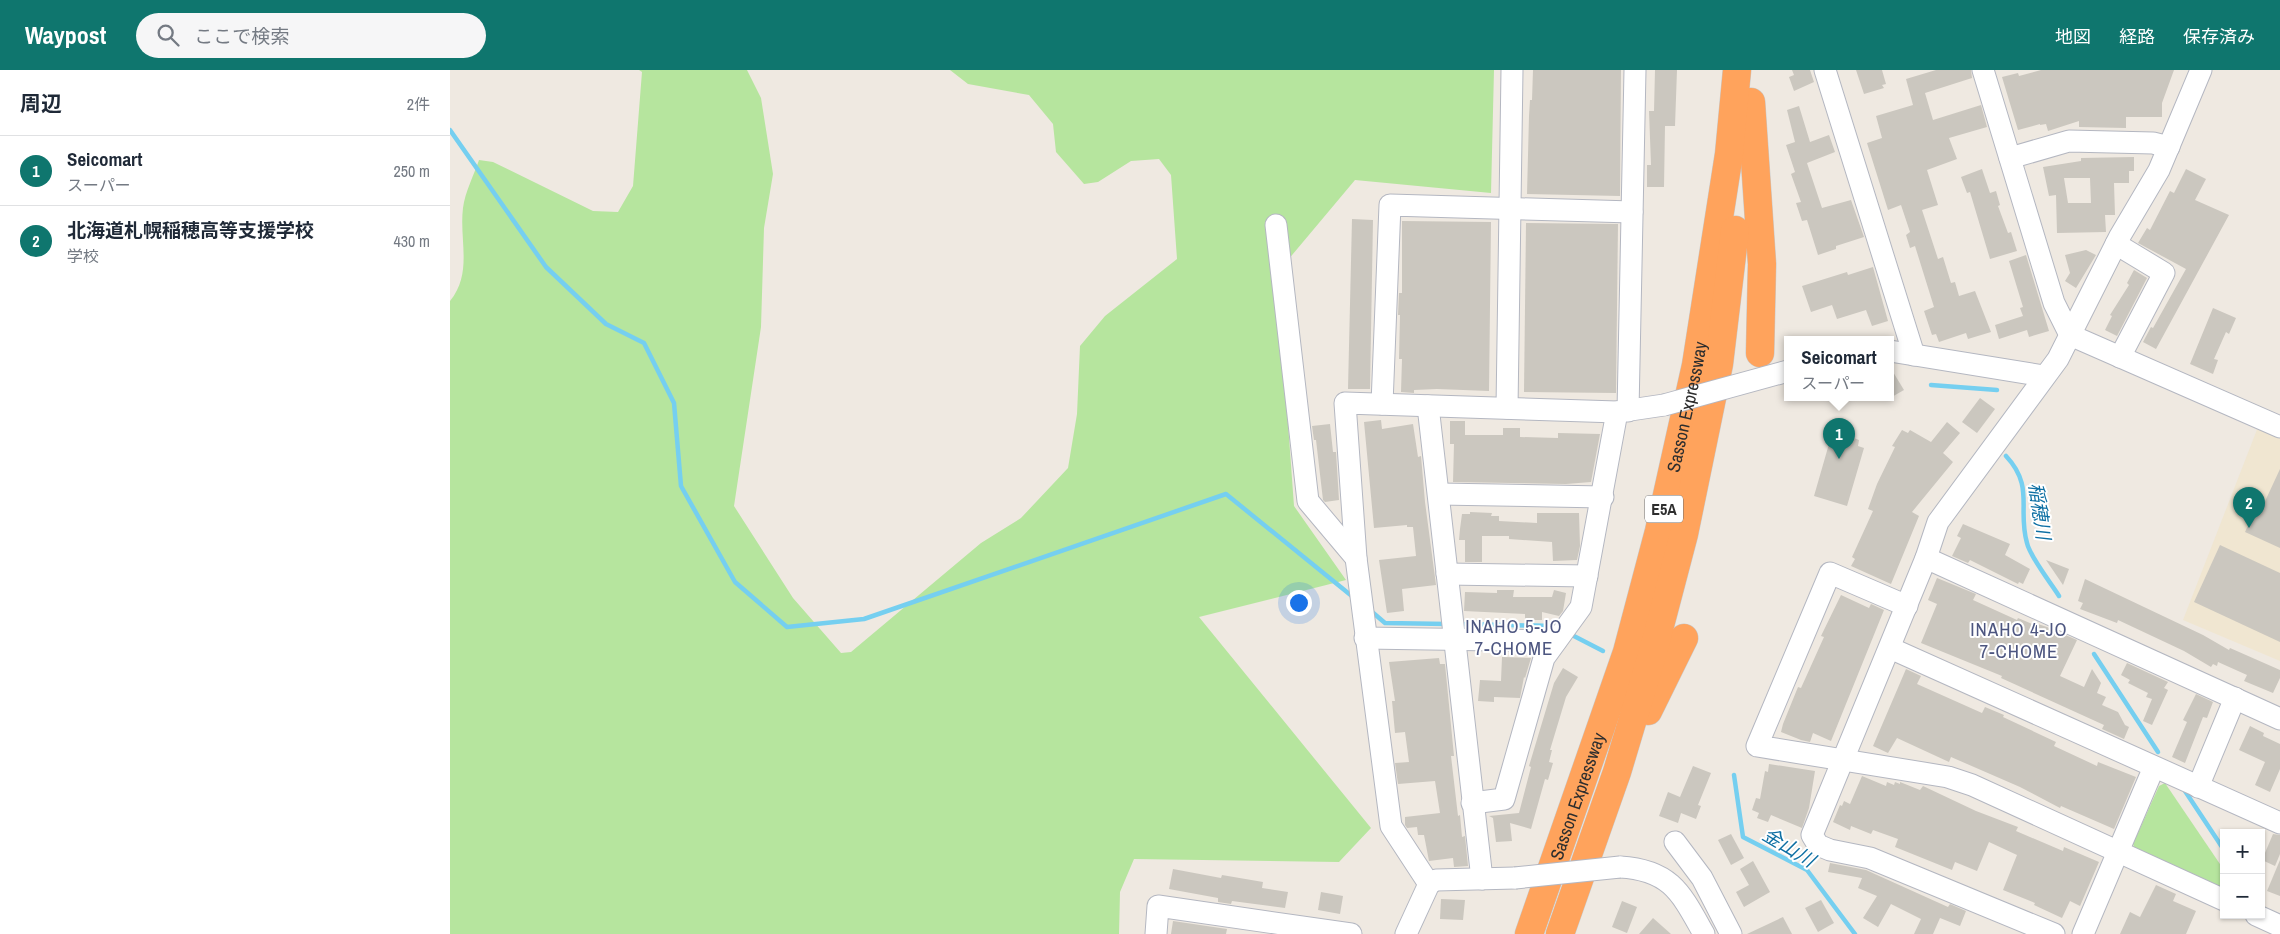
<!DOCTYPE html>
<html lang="ja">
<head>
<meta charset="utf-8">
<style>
	body { margin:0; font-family:"Archivo Narrow","Noto Sans JP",sans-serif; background:#f6f6f7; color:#1f2937 }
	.controls { position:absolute; right:15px; bottom:15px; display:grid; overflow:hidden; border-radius:0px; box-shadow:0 1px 4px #0004 }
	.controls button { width:45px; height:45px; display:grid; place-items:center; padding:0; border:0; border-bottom:1px solid #e0e1e3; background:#fff; color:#1f2937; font:25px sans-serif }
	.you { position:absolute; left:848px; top:532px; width:18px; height:18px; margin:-12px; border:4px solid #fff; border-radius:50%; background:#1a73e8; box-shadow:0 0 0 8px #1a73e833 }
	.badge { display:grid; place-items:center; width:32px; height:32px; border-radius:50%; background:#0f766e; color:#fff; font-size:16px; font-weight:700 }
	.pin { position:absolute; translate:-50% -41px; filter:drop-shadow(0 1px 2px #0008) }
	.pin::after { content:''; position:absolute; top:26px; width:18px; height:15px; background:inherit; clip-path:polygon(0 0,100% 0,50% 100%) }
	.popup { position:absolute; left:1334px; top:266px; width:110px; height:65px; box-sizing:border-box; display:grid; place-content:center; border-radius:0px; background:#fff; filter:drop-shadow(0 1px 4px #0005); font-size:16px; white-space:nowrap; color:#747a83 }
	.popup b { font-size:19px; color:#1f2937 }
	.popup::after { content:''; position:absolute; left:50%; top:100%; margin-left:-10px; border:10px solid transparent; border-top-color:#fff }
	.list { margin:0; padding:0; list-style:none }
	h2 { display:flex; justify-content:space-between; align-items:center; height:65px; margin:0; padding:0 20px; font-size:21px }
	h2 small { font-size:16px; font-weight:400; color:#747a83 }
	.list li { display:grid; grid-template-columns:32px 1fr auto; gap:15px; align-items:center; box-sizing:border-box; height:70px; padding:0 20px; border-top:1px solid #e0e1e3 }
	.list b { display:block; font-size:19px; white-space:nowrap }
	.list p { margin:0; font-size:16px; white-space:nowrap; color:#747a83 }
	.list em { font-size:16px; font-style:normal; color:#747a83 }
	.icon { flex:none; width:28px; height:28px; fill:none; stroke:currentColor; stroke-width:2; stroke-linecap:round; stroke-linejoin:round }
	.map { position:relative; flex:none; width:1830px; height:864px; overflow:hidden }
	header { display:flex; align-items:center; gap:30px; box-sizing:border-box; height:70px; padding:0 25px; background:#0f766e; color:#fff }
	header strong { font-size:24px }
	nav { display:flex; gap:28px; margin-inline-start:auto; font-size:18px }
	.search { width:350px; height:45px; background:#f6f6f7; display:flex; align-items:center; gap:12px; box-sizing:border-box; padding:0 18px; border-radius:28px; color:#747a83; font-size:19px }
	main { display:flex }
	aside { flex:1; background:#fff }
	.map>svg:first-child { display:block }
	.education { fill:#f0e6d1 }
	.green { fill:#b6e59e }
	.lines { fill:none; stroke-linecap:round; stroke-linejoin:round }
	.stream { stroke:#75cff0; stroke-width:4.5 }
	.building { fill:#cbc7bf; fill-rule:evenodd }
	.minor-casing { stroke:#b4b7c1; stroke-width:23 }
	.highway-casing { stroke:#c9c9c9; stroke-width:29 }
	.minor { stroke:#fff; stroke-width:21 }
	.highway { stroke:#ffa35c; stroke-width:28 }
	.minor-bridge-casing { stroke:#b4b7c1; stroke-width:23; stroke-linecap:butt }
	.minor-bridge { stroke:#fff; stroke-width:21 }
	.labels { text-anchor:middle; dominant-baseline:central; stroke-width:4; stroke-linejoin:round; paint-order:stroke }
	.shield { fill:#fff; stroke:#6d6d6d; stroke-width:1 }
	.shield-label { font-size:16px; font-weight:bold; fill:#2e2e2e }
	.street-label { font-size:18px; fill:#2e2e2e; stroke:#fff }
	.water-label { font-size:19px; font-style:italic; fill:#0d6fa3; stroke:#fff }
	.neighbourhood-label { font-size:19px; letter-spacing:1px; fill:#4d5680; stroke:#fff }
</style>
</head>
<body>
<header>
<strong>Waypost</strong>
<div class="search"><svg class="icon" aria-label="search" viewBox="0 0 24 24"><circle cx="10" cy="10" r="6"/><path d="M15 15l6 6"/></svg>ここで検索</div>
<nav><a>地図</a><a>経路</a><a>保存済み</a></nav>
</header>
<main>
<aside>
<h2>周辺<small>2件</small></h2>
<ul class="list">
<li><span class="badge">1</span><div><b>Seicomart</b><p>スーパー</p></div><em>250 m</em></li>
<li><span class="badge">2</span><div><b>北海道札幌稲穂高等支援学校</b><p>学校</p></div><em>430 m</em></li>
</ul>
</aside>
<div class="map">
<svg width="1830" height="864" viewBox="0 0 1830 864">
	<rect width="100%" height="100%" fill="#efe9e1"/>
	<polygon class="education" points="1808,357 1830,366 1830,591 1733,550"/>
	<g class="green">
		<path d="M189,0H297L311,28L323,104L314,158L311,257L284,436L343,528L391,583L401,582L531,473L571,448L618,398L627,344L630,276L655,246L727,189L721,105L709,89L681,91L648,112L634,114L606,82L603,54L579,25L518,14L500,0H1044L1041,123L905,110L827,203L844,436L896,510L749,547L921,758L889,792L684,789L670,822L669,864H0V231C23,203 9,170 13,138C15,122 24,105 29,90L43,92L143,141L168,142L183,116L192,2Z"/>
		<polygon points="1715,713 1774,800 1774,818 1685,779 1683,774 1709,716"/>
	</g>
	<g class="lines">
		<g class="stream">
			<polyline points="0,60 96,197 156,254 194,273 224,333 231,416 285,512 337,557 414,549 776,424 903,527"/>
			<polyline points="1481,315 1547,320"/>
			<path d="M1556,386C1585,417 1567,439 1577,473C1580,487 1601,513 1609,526"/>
			<polyline points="921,541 935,553 997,554"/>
			<polyline points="1010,554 1104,556 1109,558"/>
			<polyline points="1120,564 1153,581"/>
			<polyline points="1644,584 1708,682"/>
			<polyline points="1284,705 1293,767 1357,800 1405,864"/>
			<polyline points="1735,721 1774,780"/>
		</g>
	</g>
	<g class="building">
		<polygon points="1083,0 1171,0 1170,126 1077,124 1079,46 1080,30 1082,30"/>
		<polygon points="1205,0 1227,0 1225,56 1215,56 1214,117 1197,117 1197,95 1201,95 1199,41 1204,41"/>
		<polygon points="1342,0 1360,0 1364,12 1344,21 1339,7 1344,5"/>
		<polygon points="1406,0 1432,0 1436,14 1432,15 1434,18 1414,24"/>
		<polygon points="1486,0 1521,0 1522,8 1475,23 1483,50 1531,35 1537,57 1499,68 1507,89 1477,100 1488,135 1472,140 1488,189 1493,187 1501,213 1505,212 1509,226 1525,221 1541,262 1518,269 1516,263 1489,272 1486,264 1482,265 1474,241 1484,237 1465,176 1460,178 1456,165 1460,162 1451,135 1438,140 1417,73 1432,68 1426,46 1463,35 1456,9"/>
		<polygon points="1591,0 1724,0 1712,33 1712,47 1676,47 1676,58 1629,57 1629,51 1598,61 1596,54 1590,55 1590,54 1568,60 1552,7 1568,3 1569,6"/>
		<polygon points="1349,36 1360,72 1379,65 1385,82 1357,93 1372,138 1401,130 1414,167 1386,176 1386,179 1368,185 1357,150 1352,151 1346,133 1351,132 1341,104 1345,102 1336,75 1345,72 1337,40"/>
		<path d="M1684,87V101H1679V113H1664L1665,145H1655L1656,162L1607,163L1606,125L1599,126L1593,97L1631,91V88ZM1614,108H1640L1641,133H1618Z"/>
		<polygon points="1532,99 1540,123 1546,121 1550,135 1548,136 1558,163 1561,162 1567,181 1540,189 1520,122 1517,123 1511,107"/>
		<polygon points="1736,99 1756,109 1745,130 1779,145 1706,279 1693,272 1701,257 1703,258 1736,199 1688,173 1697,158 1700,160 1720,121 1724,123"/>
		<polygon points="902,149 923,150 920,319 898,319"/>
		<polygon points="952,151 1041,152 1039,321 987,319 964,320 964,323 951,322 952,289 949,289 950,245 948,245 949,223 952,223"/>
		<polygon points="1076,153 1168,154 1166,323 1074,322"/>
		<polygon points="1636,180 1646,185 1626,218 1615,211 1620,203 1615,185"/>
		<polygon points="1576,185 1599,261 1579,267 1577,260 1549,269 1545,255 1573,246 1570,238 1573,237 1559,191"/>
		<polygon points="1423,197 1438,251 1422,256 1416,240 1387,249 1382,235 1361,242 1352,216 1397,202 1398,205"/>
		<polygon points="1684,200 1697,208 1667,266 1655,260 1662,246 1660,245 1679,215 1677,213"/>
		<polygon points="1763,238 1786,248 1779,264 1776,262 1764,289 1768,290 1763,304 1740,294"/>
		<polygon points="1440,297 1454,320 1440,328"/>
		<polygon points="1530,328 1545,339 1527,363 1512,352"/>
		<polygon points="931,350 932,359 963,354 968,387 971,386 975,432 986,515 952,519 954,541 937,543 929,490 966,486 963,457 957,457 957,455 924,458 914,352"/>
		<polygon points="1000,351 1015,351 1015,365 1053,365 1053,358 1070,358 1070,367 1108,368 1108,363 1150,364 1141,412 1116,414 1003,412 1004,374 1000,374"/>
		<polygon points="1497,352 1510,363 1493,383 1503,392 1462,442 1469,446 1441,514 1401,496 1405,489 1402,487 1423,441 1418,439 1427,414 1445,377 1442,376 1452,360 1458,363 1460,360 1481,372"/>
		<polygon points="880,354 883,382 886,382 889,430 875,432 873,430 866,370 864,370 862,356"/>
		<polygon points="1383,360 1409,370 1408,376 1414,378 1397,436 1364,426"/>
		<polygon points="1830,399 1830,478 1795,462 1806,438 1811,440"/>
		<polygon points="1020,442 1042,443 1041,446 1049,446 1049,451 1087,453 1087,443 1129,443 1130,476 1127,490 1103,491 1102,472 1059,469 1059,466 1032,466 1032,492 1015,492 1015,470 1009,470 1010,459 1012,444 1020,444"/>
		<polygon points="1513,454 1560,474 1555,485 1580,499 1573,514 1569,512 1568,514 1520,490 1518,493 1502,486 1511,468 1507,466"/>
		<polygon points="1770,475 1830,503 1830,572 1744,532"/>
		<polygon points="1596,490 1619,499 1613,515"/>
		<polygon points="1487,508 1526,524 1523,530 1567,550 1568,548 1587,556 1588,554 1597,557 1627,570 1610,606 1634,617 1642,599 1651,613 1647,623 1656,627 1652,635 1668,642 1675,655 1679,657 1674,669 1652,659 1654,655 1551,608 1552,606 1471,573 1487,534 1478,530"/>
		<polygon points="1635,509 1753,565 1779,580 1780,578 1830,600 1830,608 1823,623 1794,611 1797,605 1768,592 1767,596 1763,594 1761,597 1734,581 1668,550 1667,553 1630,539 1633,533 1628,531"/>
		<polygon points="1047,520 1064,520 1063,527 1102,527 1104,520 1116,523 1113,541 1109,546 1092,542 1092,550 1075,550 1075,544 1014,541 1015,522 1047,523"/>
		<polygon points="1391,525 1419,538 1421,534 1434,540 1381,671 1363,663 1360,672 1351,670 1331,662 1333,654 1348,617 1351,618 1374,567 1371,566"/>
		<polygon points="1052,587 1081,588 1075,608 1074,607 1070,628 1044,627 1044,632 1028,631 1030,610 1051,611"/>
		<polygon points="989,588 990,594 995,594 1004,686 1001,686 1008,746 1010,745 1012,767 1015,766 1018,796 1004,797 1003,788 979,791 974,765 968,765 967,757 957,758 955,755 955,747 990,743 985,711 948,714 945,693 959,692 955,662 945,663 942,631 945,631 939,592"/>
		<polygon points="1677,593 1718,612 1714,618 1718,620 1702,655 1693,651 1702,629 1696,627 1698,623 1678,613 1680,610 1671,605"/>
		<polygon points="1113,598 1128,607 1116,627 1100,680 1102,680 1099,692 1103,693 1098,710 1095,709 1081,759 1060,753 1062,771 1046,772 1043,748 1039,746 1069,743 1081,697 1079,696 1104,613"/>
		<polygon points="1456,599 1471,606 1467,614 1532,643 1535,637 1554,645 1553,647 1606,672 1604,676 1647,696 1648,692 1686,707 1664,759 1611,736 1610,738 1570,717 1501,687 1499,692 1447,668 1438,683 1423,676"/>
		<polygon points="1746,624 1763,632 1757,648 1753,647 1735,693 1722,687 1737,652 1733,650"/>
		<polygon points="1800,656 1814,663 1813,666 1830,674 1830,699 1820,722 1805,715 1815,692 1789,680"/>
		<polygon points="1319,694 1365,701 1359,738 1352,758 1321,745 1318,752 1307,748 1309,743 1302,740 1306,728 1310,729 1315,701 1318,702"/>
		<polygon points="1243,696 1261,703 1248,735 1251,736 1246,749 1231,743 1228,753 1209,746 1218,722 1230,727"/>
		<polygon points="1412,706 1436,716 1437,712 1444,715 1445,712 1450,714 1450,712 1470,720 1473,716 1526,741 1568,757 1566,761 1613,781 1614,777 1649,792 1630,836 1620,831 1612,848 1584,835 1585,833 1553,820 1567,785 1539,772 1527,801 1505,792 1502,800 1445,777 1448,769 1423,760 1421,764 1401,756 1400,760 1383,752 1390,735 1392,736 1394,731 1400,734"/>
		<polygon points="1281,764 1294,788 1281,795 1268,770"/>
		<polygon points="1823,764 1830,765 1830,784 1825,796 1812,790"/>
		<polygon points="1830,790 1830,826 1817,821"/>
		<polygon points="1303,791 1320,822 1294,837 1286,822 1299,815 1290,799"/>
		<polygon points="1380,793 1416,800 1498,837 1500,834 1516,841 1510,856 1490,848 1483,864 1464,864 1471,849 1441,834 1428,857 1413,848 1427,826 1408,818 1412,808 1378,802"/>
		<polygon points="723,799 771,808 772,805 813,812 812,818 838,822 835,838 782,831 781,834 768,832 768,828 719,819"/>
		<polygon points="1706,815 1726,824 1723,831 1746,841 1736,864 1670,864 1680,842 1690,847"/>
		<polygon points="871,822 893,826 890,844 868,840"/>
		<polygon points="991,829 1015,830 1013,850 990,849"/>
		<polygon points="1371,830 1384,853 1368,862 1355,838"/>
		<polygon points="1172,831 1187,837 1177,863 1162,857"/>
		<polygon points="1333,847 1342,864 1297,864"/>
		<polygon points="1203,848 1221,864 1189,864"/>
		<polygon points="723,851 777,859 776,864 721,864"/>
	</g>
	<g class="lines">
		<g class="minor-casing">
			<g id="minor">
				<polyline points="1375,0 1464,285"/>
				<polyline points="1533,0 1604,233 1620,265 1830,357"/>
				<polyline points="1560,88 1619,71 1703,73 1719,77"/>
				<polyline points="826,155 858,431 906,488"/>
				<polyline points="1666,174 1714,203 1670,287"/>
				<polyline points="1440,281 1594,306"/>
				<polyline points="932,334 940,135 1182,142"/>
				<polyline points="978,336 1032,809"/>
				<polyline points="1057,338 1062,0"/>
				<polyline points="1178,341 1185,0"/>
				<polyline points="989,424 1153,427"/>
				<polyline points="1476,488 1830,649"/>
				<polyline points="997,504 1137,506"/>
				<polyline points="1457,536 1380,503 1307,676 1498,707 1522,715 1774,830"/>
				<polyline points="915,568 1106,571"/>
				<polyline points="1440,578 1830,753"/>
				<polyline points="1748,717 1785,628"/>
				<polyline points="1022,733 1054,729 1094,588 1131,537 1167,342"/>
				<polyline points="1225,772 1252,808 1281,864"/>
				<path d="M1170,797C1221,800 1231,823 1254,864"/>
				<polyline points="979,814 941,756 906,488 895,333 1167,342 1214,335"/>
				<polyline points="1806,845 1830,856"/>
				<polyline points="706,864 708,836 901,864"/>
				<polyline points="956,864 979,814 986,810 1065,808"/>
				<polyline points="1604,864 1420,788 1380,780 1368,775 1362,765 1476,488 1488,452 1608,289 1670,166 1709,100 1751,0"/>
				<polyline points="1633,864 1704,697"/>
			</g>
		</g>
		<g class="highway-casing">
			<g id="highway">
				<polyline points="1301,32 1312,194 1310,283"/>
				<polyline points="1198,641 1234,568"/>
				<path id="s1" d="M1079,864L1177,582L1209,461L1246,295L1279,84L1287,0"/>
				<polyline points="1110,864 1167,702 1203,582 1234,464 1269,294 1285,160"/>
			</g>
		</g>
		<use href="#minor" class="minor"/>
		<use href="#highway" class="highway"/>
		<g class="minor-bridge-casing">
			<g id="minor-bridge">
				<polyline points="1214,335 1338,301"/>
				<polyline points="1065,808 1170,797"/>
			</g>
		</g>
		<use href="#minor-bridge" class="minor-bridge"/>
	</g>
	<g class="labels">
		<rect class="shield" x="1195" y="425.5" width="38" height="27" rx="4"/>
		<g class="shield-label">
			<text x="1214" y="439">E5A</text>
		</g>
		<g class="street-label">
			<text stroke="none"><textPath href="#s1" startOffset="551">Sasson Expressway</textPath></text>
			<text stroke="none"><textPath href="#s1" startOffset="146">Sasson Expressway</textPath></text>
		</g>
		<g class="water-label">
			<text transform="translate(1590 441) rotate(82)">稲穂川</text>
			<text transform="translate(1339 777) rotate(31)">金山川</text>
		</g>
		<g class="neighbourhood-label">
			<text x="1064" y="556">INAHO 5-JO<tspan x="1064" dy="22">7-CHOME</tspan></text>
			<text x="1569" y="559">INAHO 4-JO<tspan x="1569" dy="22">7-CHOME</tspan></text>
		</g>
	</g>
</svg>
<div class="controls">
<button>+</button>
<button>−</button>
</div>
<div class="you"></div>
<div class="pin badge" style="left:1389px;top:389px">1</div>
<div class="popup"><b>Seicomart</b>スーパー</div>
<div class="pin badge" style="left:1799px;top:458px">2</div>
</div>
</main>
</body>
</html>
